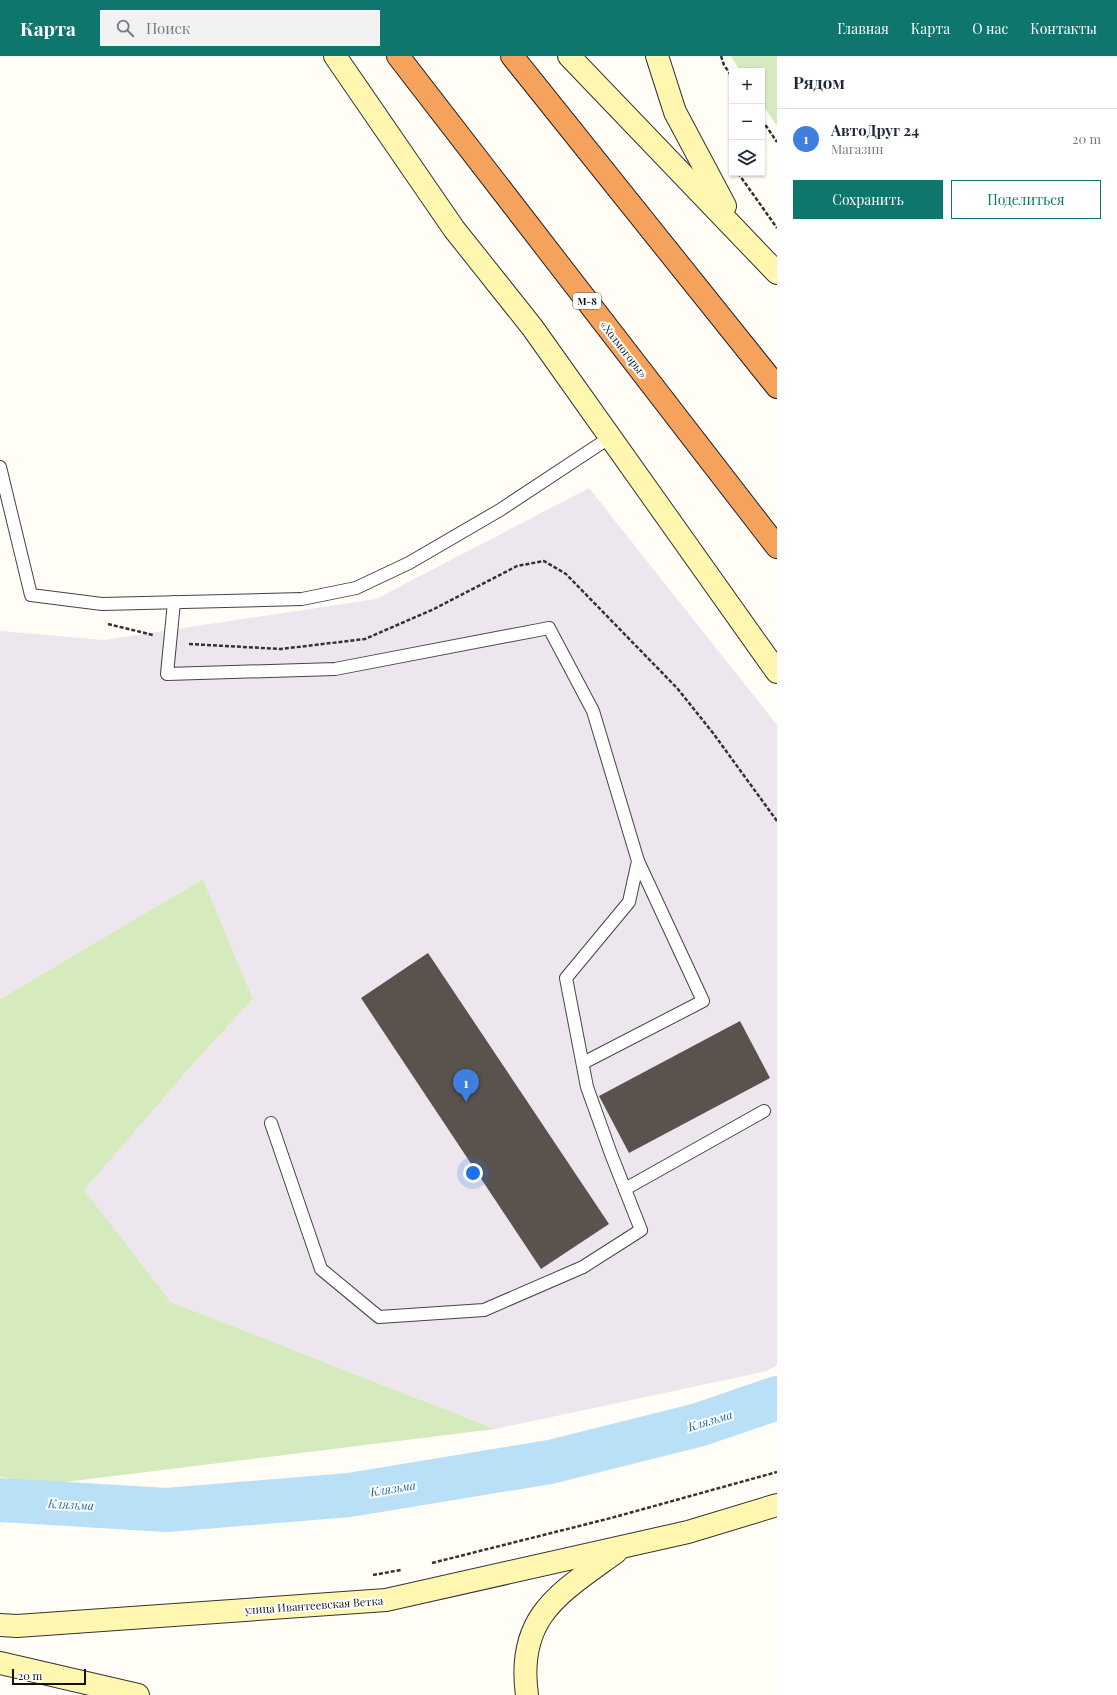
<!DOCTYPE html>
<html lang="ru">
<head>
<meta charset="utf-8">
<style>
	body { margin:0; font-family:"Playfair Display",serif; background:#f2f2f3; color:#1f2937 }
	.controls { position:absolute; right:12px; top:12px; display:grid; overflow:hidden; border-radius:0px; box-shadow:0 1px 3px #0004 }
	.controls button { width:36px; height:36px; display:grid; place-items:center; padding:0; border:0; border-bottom:1px solid #e0e1e3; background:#fff; color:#1f2937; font:20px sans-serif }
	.scale { position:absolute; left:12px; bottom:10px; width:74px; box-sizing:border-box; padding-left:4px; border:2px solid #111; border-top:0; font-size:11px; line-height:14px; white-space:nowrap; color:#111; -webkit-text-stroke:3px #fff; paint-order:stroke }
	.you { position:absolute; left:473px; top:1117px; width:14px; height:14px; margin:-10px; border:3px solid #fff; border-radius:50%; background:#1a73e8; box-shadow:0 0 0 6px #1a73e833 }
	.badge { display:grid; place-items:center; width:26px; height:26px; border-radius:50%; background:#0f766e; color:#fff; font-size:13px; font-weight:700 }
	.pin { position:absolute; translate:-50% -33px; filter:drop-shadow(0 1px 2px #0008) }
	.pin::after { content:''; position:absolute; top:21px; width:14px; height:12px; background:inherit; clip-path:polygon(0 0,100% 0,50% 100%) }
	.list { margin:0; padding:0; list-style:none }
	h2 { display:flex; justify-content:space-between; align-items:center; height:52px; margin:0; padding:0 16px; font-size:17px }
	h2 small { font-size:13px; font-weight:400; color:#747a83 }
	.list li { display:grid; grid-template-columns:26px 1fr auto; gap:12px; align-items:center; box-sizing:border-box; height:60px; padding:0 16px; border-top:1px solid #e0e1e3 }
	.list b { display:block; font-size:15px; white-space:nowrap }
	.list p { margin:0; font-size:13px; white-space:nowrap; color:#747a83 }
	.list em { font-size:13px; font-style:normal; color:#747a83 }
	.actions { display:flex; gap:8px; padding:12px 16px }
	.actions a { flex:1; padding:9px 0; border:1px solid #0f766e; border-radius:0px; text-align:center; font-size:14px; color:#0f766e }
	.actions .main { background:#0f766e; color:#fff }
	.icon { flex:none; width:22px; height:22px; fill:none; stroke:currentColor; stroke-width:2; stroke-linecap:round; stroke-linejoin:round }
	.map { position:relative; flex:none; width:777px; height:1639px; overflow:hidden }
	header { display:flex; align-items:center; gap:24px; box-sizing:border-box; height:56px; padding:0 20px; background:#0f766e; color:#fff }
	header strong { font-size:19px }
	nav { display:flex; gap:22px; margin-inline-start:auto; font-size:14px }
	.search { width:280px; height:36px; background:#f2f2f3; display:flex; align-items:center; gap:10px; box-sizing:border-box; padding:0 14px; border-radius:0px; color:#747a83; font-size:15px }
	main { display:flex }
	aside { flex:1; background:#fff }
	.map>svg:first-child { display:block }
	.industrial { fill:#eee6ef }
	.green { fill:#d5ebbd }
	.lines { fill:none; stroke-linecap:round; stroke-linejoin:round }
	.river { stroke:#b9e0f7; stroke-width:44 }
	.building { fill:#5a524d }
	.lane-casing { stroke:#444; stroke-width:14 }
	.secondary-casing { stroke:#333; stroke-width:24 }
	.highway-casing { stroke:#222; stroke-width:24 }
	.path { stroke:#333; stroke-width:2.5; stroke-dasharray:4 2; stroke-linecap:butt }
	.lane { stroke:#fff; stroke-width:12 }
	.secondary { stroke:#fff6b0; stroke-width:22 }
	.highway { stroke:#f5a25d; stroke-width:22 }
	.labels { text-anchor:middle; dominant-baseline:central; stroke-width:4; stroke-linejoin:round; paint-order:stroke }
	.shield { fill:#fff; stroke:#585858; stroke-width:1 }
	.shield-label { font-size:10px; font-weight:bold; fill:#111 }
	.street-label { font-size:11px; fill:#111; stroke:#fff }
	.water-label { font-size:12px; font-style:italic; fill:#1768a6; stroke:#fff }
</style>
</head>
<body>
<header>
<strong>Карта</strong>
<div class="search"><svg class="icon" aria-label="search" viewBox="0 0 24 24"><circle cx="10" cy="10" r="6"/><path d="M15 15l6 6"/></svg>Поиск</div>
<nav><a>Главная</a><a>Карта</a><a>О нас</a><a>Контакты</a></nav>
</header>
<main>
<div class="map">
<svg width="777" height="1639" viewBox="0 0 777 1639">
	<rect width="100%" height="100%" fill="#fffdf5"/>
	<polygon class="industrial" points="589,432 777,669 777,1309 767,1315 495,1373 171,1246 83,1134 193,1008 253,943 203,823 0,943 0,575 104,584 376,543"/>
	<g class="green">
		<polygon points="731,0 777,0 777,70 762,48 762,15 740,15"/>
		<polygon points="203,823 253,943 193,1008 84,1134 171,1246 495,1373 49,1428 0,1421 0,943"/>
	</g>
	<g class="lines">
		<polyline class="river" points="0,1444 167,1454 349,1439 550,1406 698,1369 777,1342"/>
	</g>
	<g class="building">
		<polygon points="428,897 609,1168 541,1213 361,942"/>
		<polygon points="740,965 770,1022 629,1097 599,1040"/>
	</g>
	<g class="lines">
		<g class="lane-casing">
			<g id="lane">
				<polyline points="0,411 31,539 102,548 302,543 356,532 409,507 500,454 609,382"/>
				<polyline points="174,546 167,618 335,613 549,572 593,655 638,805 629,846 566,922 587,1031 611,1098 641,1174 583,1211 484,1254 379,1261 321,1213 271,1067"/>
				<polyline points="583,1007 703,945 638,805"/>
				<polyline points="625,1133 764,1055"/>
			</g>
		</g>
		<g class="secondary-casing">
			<g id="secondary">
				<polyline points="335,0 454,173 532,271 777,616"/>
				<polyline points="569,0 777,217"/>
				<polyline points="657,0 675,56 725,150"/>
				<polyline points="0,1569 17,1570 386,1544 688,1476 777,1449"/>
				<polyline points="0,1607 138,1639"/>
				<path d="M527,1639C516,1560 560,1537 616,1496"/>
			</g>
		</g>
		<g class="highway-casing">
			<g id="highway">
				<polyline points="398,0 777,491"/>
				<polyline points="512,0 777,331"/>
			</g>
		</g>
		<g class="path">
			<polyline points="721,0 724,9 732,21"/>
			<polyline points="762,64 777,86"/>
			<polyline points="738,117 777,172"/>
			<polyline points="108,568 153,579"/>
			<polyline points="189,588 281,593 365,583 434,553 517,510 544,505 566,518 677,632 713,677 777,765"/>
			<polyline points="432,1507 611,1462 777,1416"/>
			<polyline points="373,1519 401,1514"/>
		</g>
		<use href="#lane" class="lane"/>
		<use href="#secondary" class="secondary"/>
		<use href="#highway" class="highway"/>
	</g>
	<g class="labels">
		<rect class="shield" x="573" y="237" width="28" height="16" rx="3"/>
		<g class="shield-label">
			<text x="587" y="245">М-8</text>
		</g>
		<g class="street-label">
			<text transform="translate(624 293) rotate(52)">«Холмогоры»</text>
			<text transform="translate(314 1549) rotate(-4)">улица Ивантеевская Ветка</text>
		</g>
		<g class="water-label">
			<text transform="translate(710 1364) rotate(-17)">Клязьма</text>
			<text transform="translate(393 1432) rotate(-9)">Клязьма</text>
			<text transform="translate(71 1448) rotate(3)">Клязьма</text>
		</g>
	</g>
</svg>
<div class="controls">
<button>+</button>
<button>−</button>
<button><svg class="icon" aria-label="layers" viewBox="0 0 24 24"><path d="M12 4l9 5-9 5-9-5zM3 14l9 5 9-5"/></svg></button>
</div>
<div class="scale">20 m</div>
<div class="you"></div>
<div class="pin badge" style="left:466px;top:1046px;background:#3f7fe0">1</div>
</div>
<aside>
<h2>Рядом<small></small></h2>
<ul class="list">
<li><span class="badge" style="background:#3f7fe0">1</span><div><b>АвтоДруг 24</b><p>Магазин</p></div><em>20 m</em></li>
</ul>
<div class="actions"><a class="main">Сохранить</a><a>Поделиться</a></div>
</aside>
</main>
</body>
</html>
